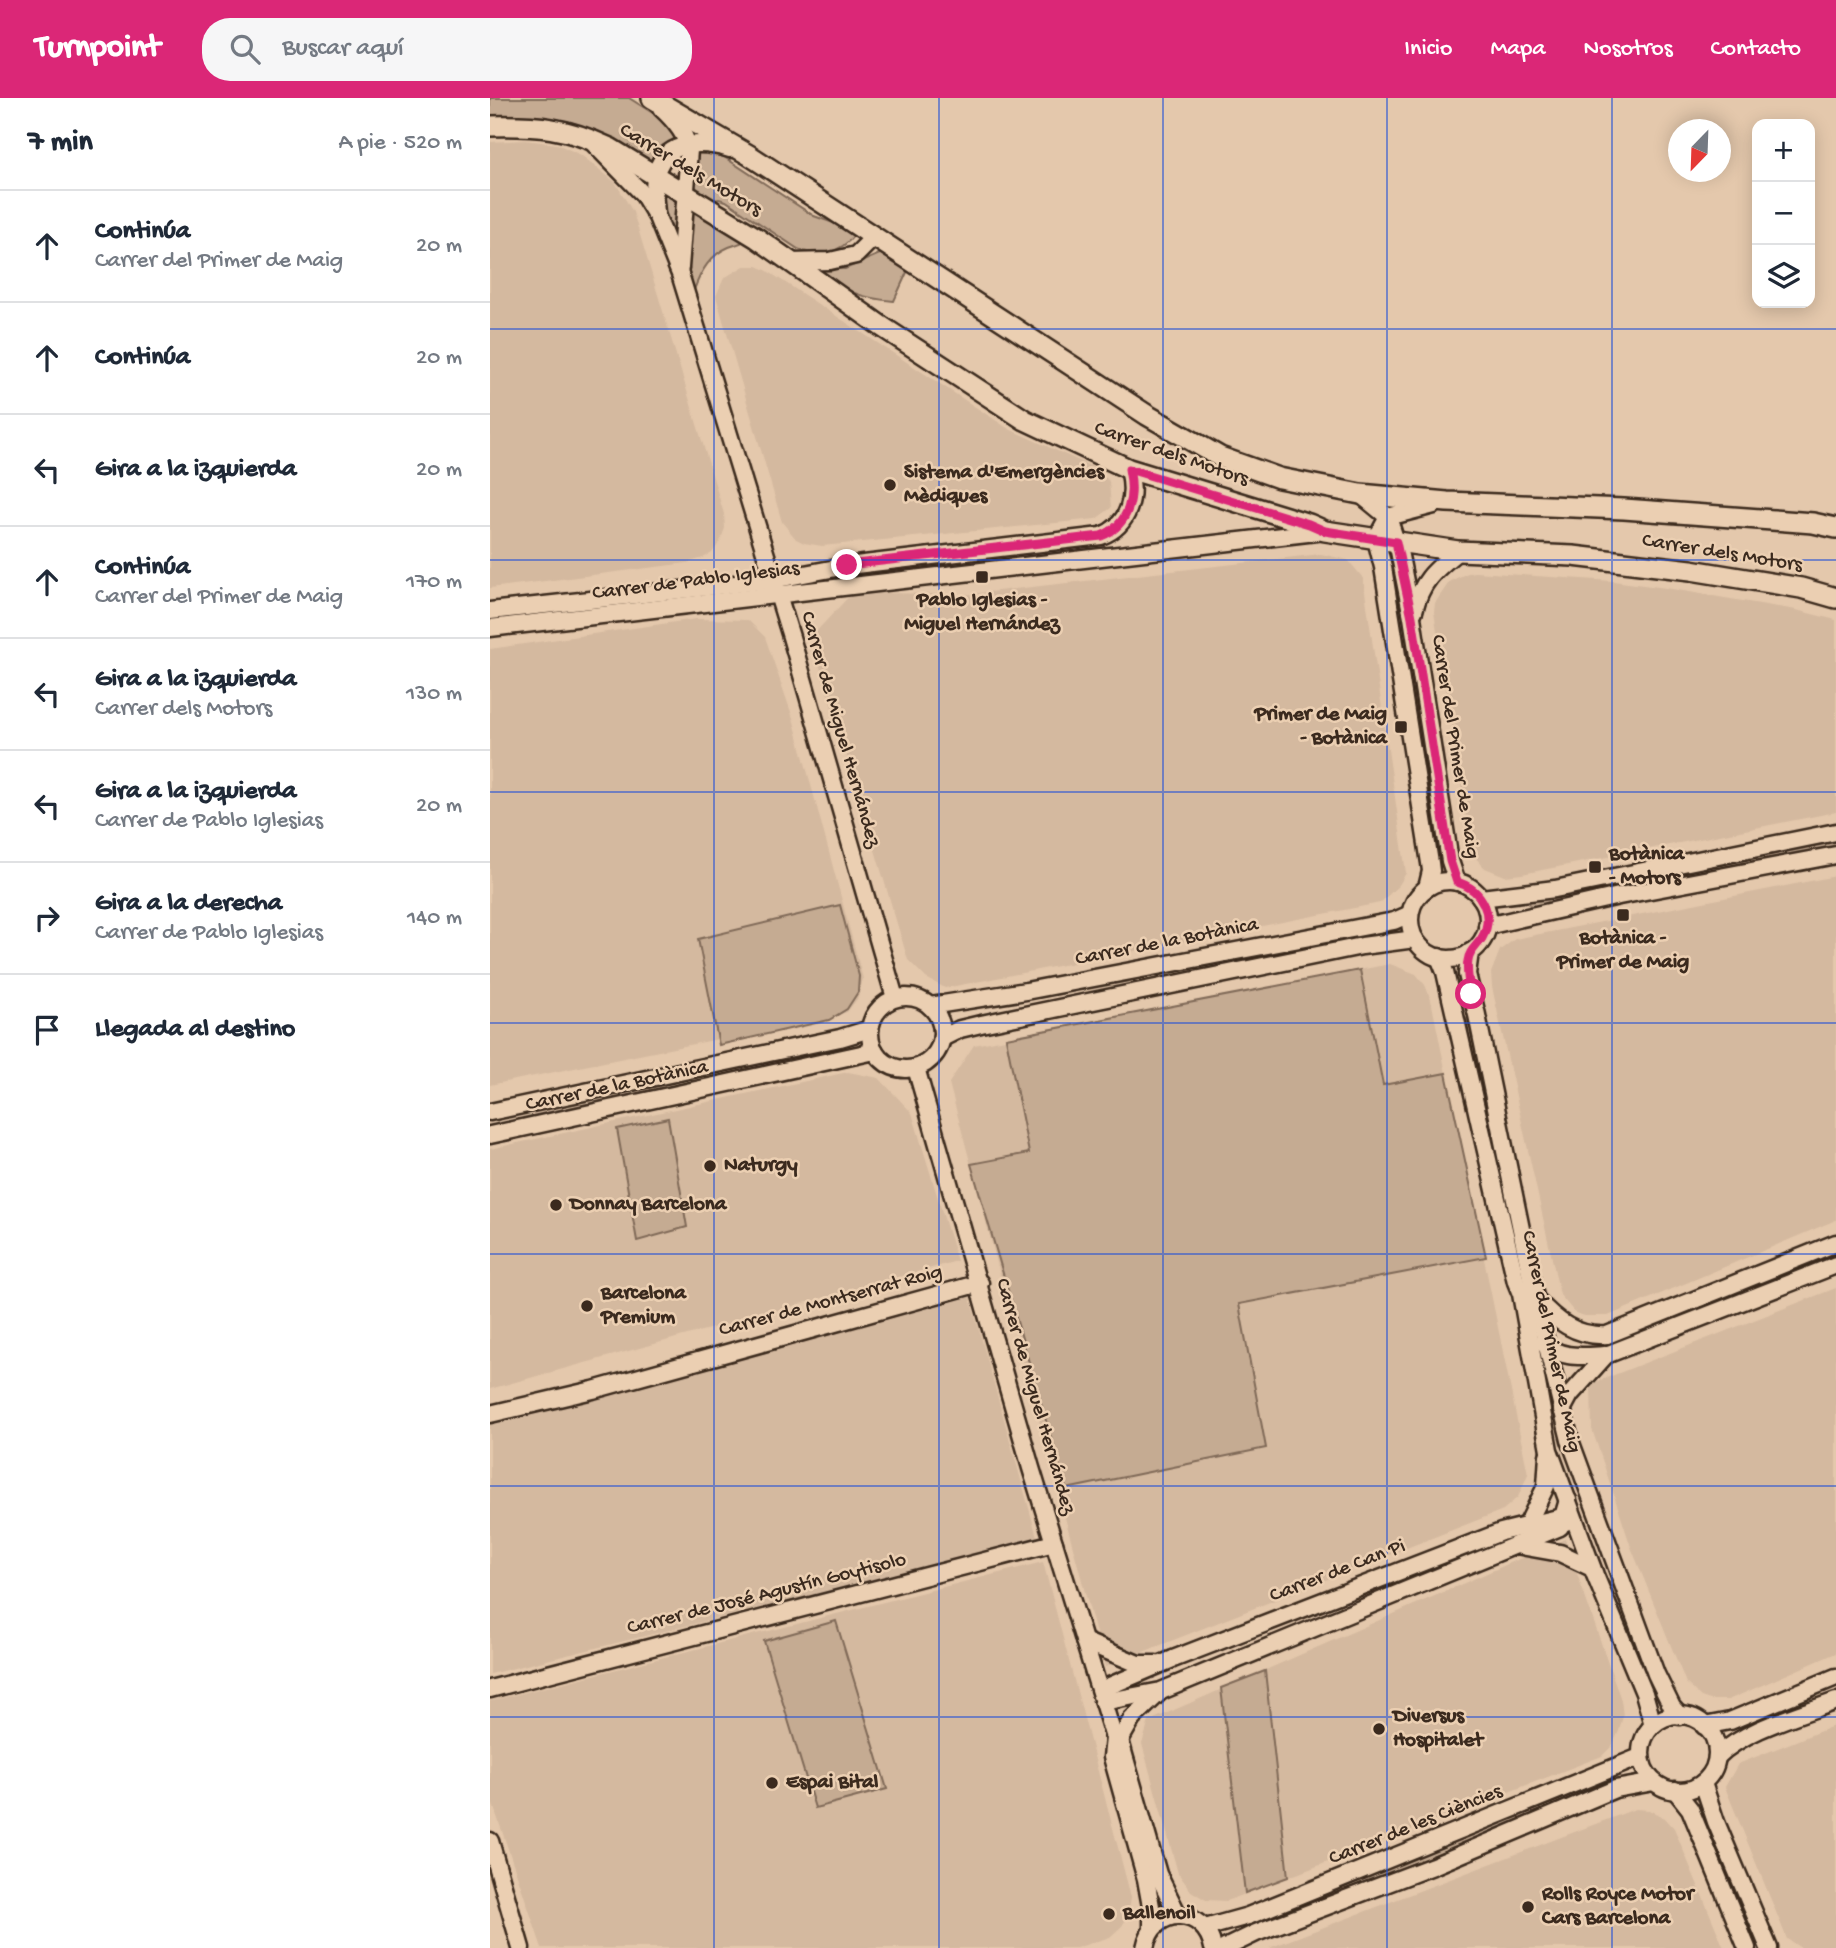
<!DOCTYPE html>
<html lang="es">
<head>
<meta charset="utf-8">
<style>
	body { margin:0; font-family:"Gochi Hand",sans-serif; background:#f6f6f7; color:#1f2937 }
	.controls { position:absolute; right:21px; top:21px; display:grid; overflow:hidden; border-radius:14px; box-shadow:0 4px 18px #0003 }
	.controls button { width:63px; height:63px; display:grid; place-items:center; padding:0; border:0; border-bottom:2px solid #e0e1e3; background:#fff; color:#1f2937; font:35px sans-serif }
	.compass { position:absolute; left:1178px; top:21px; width:63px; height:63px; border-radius:50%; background:#fff; box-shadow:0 4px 18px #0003; rotate:203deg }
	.stop { position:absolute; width:21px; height:21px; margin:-16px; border:5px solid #db2777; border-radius:50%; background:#fff }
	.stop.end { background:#db2777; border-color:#fff; box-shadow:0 2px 7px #0008 }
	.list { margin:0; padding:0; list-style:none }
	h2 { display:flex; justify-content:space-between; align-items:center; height:91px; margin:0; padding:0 28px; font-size:30px }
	h2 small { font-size:23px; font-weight:400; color:#747a83 }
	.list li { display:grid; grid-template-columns:46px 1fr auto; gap:21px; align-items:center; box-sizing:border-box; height:112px; padding:0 28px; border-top:2px solid #e0e1e3 }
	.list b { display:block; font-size:26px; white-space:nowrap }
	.list p { margin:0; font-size:23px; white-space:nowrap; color:#747a83 }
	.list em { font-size:23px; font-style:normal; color:#747a83 }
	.icon { flex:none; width:38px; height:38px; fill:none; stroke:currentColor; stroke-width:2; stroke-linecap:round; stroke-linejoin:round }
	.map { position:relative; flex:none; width:1346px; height:1850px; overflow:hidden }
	header { display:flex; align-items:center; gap:42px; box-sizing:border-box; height:98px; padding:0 35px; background:#db2777; color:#fff }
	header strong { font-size:33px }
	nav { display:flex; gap:38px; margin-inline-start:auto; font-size:24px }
	.search { width:490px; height:63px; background:#f6f6f7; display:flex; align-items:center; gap:18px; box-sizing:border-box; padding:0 24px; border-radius:28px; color:#747a83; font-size:26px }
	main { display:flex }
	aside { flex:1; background:#fff }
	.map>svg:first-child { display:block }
	.built { fill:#d4b99f }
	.green { fill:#c5ab92; stroke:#806a58; stroke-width:2 }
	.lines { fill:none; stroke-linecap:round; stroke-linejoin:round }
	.minor-casing { stroke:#3b2a1e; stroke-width:21 }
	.tertiary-casing { stroke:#3b2a1e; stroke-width:24 }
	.minor { stroke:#ebcfb2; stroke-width:16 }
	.tertiary { stroke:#ebcfb2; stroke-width:19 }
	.route { stroke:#db2777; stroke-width:9 }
	.grid { fill:none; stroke:#1d4ed8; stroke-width:2; stroke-opacity:0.55 }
	.poi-dot { fill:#3b2a1e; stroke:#ebcfb2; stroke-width:2.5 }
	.labels { text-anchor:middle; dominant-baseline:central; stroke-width:5; stroke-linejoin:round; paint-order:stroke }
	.street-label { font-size:21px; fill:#3b2a1e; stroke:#ebcfb2 }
	.poi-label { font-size:21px; font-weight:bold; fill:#3b2a1e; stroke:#ebcfb2; text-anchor:start }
</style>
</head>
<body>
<header>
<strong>Turnpoint</strong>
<div class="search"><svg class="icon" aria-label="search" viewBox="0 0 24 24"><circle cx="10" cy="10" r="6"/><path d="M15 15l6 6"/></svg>Buscar aquí</div>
<nav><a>Inicio</a><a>Mapa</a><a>Nosotros</a><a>Contacto</a></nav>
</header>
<main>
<aside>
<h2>7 min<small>A pie · 520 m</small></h2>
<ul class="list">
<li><svg class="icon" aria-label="ahead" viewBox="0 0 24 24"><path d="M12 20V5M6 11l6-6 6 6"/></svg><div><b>Continúa</b><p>Carrer del Primer de Maig</p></div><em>20 m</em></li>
<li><svg class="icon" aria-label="ahead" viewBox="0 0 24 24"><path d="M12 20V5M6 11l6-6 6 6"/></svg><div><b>Continúa</b></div><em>20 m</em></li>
<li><svg class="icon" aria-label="left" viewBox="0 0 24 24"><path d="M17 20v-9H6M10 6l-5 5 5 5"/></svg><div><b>Gira a la izquierda</b></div><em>20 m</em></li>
<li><svg class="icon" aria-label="ahead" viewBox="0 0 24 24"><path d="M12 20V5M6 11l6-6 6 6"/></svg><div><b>Continúa</b><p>Carrer del Primer de Maig</p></div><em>170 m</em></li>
<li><svg class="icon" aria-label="left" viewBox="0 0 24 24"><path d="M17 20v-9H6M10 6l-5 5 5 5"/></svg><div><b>Gira a la izquierda</b><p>Carrer dels Motors</p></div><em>130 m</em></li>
<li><svg class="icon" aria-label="left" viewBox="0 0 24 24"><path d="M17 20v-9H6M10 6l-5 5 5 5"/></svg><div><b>Gira a la izquierda</b><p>Carrer de Pablo Iglesias</p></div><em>20 m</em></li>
<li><svg class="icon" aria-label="right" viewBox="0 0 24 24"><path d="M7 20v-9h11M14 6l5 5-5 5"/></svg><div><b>Gira a la derecha</b><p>Carrer de Pablo Iglesias</p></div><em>140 m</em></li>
<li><svg class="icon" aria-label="arrive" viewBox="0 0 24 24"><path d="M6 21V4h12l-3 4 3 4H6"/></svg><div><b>Llegada al destino</b></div></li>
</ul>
</aside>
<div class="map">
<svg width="1346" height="1850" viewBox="0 0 1346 1850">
	<rect width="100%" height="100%" fill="#e4c8ac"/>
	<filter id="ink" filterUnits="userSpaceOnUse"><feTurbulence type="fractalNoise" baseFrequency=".0143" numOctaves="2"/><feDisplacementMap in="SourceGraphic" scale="14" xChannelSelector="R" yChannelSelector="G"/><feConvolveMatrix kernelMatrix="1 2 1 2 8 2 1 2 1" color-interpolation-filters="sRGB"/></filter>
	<g filter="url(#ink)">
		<g class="built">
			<polygon points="35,42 67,46 91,57 125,84 143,114 234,416 235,430 230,444 222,455 213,460 197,465 0,490 0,44"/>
			<polygon points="254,168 267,168 276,172 519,331 607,371 619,383 621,410 606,421 332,448 314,445 306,441 292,424 226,198 234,180"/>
			<polygon points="831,456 858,462 873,480 916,775 909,787 890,805 455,890 436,880 418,862 321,539 363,494 473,497"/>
			<polygon points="985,474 1123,483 1176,490 1306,512 1346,522 1346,714 1032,776 1015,778 995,770 982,756 944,514 945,505 960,483 978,475"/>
			<polygon points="206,521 258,522 275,539 303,620 373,881 368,900 357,914 348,917 0,987 0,551"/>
			<polygon points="1346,778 1346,1122 1118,1218 1095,1218 1085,1215 1070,1197 1002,889 1001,875 1010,852 1025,841"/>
			<polygon points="900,866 926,876 935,887 941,902 1038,1376 1028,1399 1013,1412 615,1569 459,985 484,947"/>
			<polygon points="358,974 389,980 422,1015 467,1163 0,1291 0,1051"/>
			<polygon points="477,1189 547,1439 509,1451 0,1576 0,1318"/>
			<polygon points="1346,1190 1346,1555 1238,1602 1220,1602 1211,1599 1196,1585 1141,1449 1102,1331 1101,1286"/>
			<polygon points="1075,1441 1131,1602 1133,1618 1129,1633 1122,1648 1112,1658 737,1803 716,1802 701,1793 688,1775 652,1646 659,1623"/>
			<polygon points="553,1464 641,1799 638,1818 632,1828 620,1839 586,1850 52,1850 0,1698 0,1603"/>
			<polygon points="1346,1627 1346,1850 1311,1850 1297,1841 1235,1689 1248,1666"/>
			<polygon points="1145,1711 1159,1712 1175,1720 1184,1730 1234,1850 779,1850"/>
		</g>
		<g class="green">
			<path d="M0,0H139L172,21L181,29L190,43L165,66C103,26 73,15 0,18Z"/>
			<path d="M203,51L228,55L324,118L352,128L365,136C351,155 329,160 308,151L236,103L229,101L220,103L201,90Z"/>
			<polygon points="170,88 190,101 187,154 169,104"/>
			<path d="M202,109L254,143C250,146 244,147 239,149C220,157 211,173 204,192H202L197,161Z"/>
			<path d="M392,155L418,172L404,203C363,199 358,193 326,170L355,171Z"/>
			<polygon points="916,526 947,723 945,723 939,709 908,527"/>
			<polygon points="1346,742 1346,750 1040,810 1039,803"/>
			<polygon points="350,807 369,878 368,894 357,911 339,922 229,947 208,841"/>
			<polygon points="870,872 893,987 956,975 996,1159 749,1206 776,1350 576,1391 481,1066 539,1055 516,940"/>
			<polygon points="972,913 982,933 1019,1104 1017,1104 1009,1089"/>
			<polygon points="178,1020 197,1129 147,1143 127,1031"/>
			<polygon points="1346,1154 1346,1162 1258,1198 1213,1208"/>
			<polygon points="1121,1484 1157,1574 1151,1576 1115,1487"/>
			<polygon points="346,1523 397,1691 325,1710 274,1543"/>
			<polygon points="775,1573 798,1779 755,1795 731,1590"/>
			<polygon points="1116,1681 1118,1687 766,1829 763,1822"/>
		</g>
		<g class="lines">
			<g class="minor-casing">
				<g id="minor">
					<path d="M171,10C183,21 196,35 199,52L190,170"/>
					<polyline points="104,46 153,96 167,119 190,176 301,539 405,900"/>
					<path d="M166,114C165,103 163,92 165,81C171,42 210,42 240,51"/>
					<polyline points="301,164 340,163 366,157 385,138"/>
					<polyline points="870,396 898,419 909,453 922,519 960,763 967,784"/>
					<path d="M0,513L282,482L357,468L611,438C640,427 646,398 639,371"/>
					<path d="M924,513C931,483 945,472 968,453"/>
					<polyline points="0,530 835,433"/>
					<circle cx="959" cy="822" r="39"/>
					<polyline points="937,790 941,773 940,765 893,469 886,441 898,419 944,407"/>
					<polyline points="991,800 1065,791 1346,734"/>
					<polyline points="997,828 1129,798 1346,757"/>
					<polyline points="980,854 977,876 987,917 1045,1199 1080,1342 1166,1576 1182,1609 1190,1618"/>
					<polyline points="949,859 955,874 1026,1184 1031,1196 1059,1352 1105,1477 1154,1595 1163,1627"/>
					<circle cx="416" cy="935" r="36"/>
					<polyline points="440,908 536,893 904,823 920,816"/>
					<polyline points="452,940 470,931 491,926 872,848 925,841"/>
					<polyline points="426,970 541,1370 624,1640 622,1659 656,1781 662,1814 662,1830"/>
					<polyline points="0,1014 350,940 380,931"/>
					<polyline points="0,1037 385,953"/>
					<path d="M1046,1201C1066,1223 1086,1239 1117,1237L1346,1145"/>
					<path d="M1053,1244C1069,1262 1094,1258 1116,1257"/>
					<polyline points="1072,1312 1080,1297 1116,1257 1346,1167"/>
					<polyline points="0,1316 103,1292 490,1185"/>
					<polyline points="1037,1427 1056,1388 1058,1357"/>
					<polyline points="1026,1447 1070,1455 1102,1470"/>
					<polyline points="594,1543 648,1566 666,1566"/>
					<polyline points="0,1591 564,1445"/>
					<polyline points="610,1592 683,1561 1011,1434 1068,1420 1076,1424"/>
					<polyline points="613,1604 671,1593 1070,1429 1078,1402"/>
					<circle cx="1189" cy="1655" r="38"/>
					<polyline points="1214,1628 1240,1623 1346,1579"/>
					<polyline points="624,1640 630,1642 634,1657 668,1776 688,1817"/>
					<polyline points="630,1642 642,1621 670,1594"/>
					<path d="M1227,1659C1255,1631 1310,1617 1346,1603"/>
					<polyline points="1213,1685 1226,1724 1279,1850"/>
					<polyline points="1185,1692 1200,1711 1257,1850"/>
					<polyline points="0,1743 31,1850"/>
					<polyline points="715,1830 758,1818 1150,1659"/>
					<path d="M655,1850C663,1806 716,1809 723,1850"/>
					<polyline points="735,1850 766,1835 943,1768 1125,1691 1164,1684"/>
				</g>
			</g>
			<g class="tertiary-casing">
				<g id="tertiary">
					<polyline points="162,0 259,57 657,317 730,359 789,380 870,396 957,404 1134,411 1323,425 1346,430"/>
					<path d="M0,28C49,27 75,29 120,50L267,140L391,228L535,322L639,371L819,426L835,433L968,453L1083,458L1201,472L1311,490L1346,500"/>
				</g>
			</g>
			<use href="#minor" class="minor"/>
			<use href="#tertiary" class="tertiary"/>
		</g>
	</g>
	<g class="lines" filter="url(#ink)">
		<path class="route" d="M357,467L611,438C640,427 645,398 639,371L819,426L835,433L906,444L922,519L960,763L967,784C992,791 1005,817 992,840C987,848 979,853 978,863C976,874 979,885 981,896"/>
	</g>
	<path class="grid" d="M224,0V1850M449,0V1850M673,0V1850M897,0V1850M1122,0V1850M0,231H1346M0,462H1346M0,694H1346M0,925H1346M0,1156H1346M0,1388H1346M0,1619H1346"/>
	<g class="poi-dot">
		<circle cx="400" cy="387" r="7"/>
		<rect x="485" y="472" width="14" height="14" rx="3.5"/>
		<rect x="904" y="622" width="14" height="14" rx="3.5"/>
		<rect x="1098" y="762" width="14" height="14" rx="3.5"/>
		<rect x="1126" y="810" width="14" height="14" rx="3.5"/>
		<circle cx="220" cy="1068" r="7"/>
		<circle cx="66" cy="1107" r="7"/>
		<circle cx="97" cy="1208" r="7"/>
		<circle cx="889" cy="1631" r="7"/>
		<circle cx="282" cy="1685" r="7"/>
		<circle cx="1038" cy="1809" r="7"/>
		<circle cx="619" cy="1816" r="7"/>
	</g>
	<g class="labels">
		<g class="street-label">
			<text transform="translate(200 73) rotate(31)">Carrer dels Motors</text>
			<text transform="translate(681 357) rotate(19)">Carrer dels Motors</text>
			<text transform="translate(1232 456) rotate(9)">Carrer dels Motors</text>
			<text transform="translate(206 484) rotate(-7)">Carrer de Pablo Iglesias</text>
			<text transform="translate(349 632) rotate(74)">Carrer de Miguel Hernández</text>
			<text transform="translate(964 649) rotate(81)">Carrer del Primer de Maig</text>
			<text transform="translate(677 845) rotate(-11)">Carrer de la Botànica</text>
			<text transform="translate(127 989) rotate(-12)">Carrer de la Botànica</text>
			<text transform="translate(341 1204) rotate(-15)">Carrer de Montserrat Roig</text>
			<text transform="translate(1060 1244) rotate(78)">Carrer del Primer de Maig</text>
			<text transform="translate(544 1299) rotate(74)">Carrer de Miguel Hernández</text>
			<text transform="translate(848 1474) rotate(-21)">Carrer de Can Pi</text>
			<text transform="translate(277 1497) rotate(-14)">Carrer de José Agustín Goytisolo</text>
			<text transform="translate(926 1728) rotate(-22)">Carrer de les Ciències</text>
		</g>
		<g class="poi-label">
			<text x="414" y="375">Sistema d'Emergències<tspan x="414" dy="24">Mèdiques</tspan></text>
			<text x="492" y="503" text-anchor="middle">Pablo Iglesias -<tspan x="492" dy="24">Miguel Hernández</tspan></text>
			<text x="897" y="617" text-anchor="end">Primer de Maig<tspan x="897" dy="24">- Botànica</tspan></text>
			<text x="1119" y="757">Botànica<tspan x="1119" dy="24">- Motors</tspan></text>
			<text x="1133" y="841" text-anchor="middle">Botànica -<tspan x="1133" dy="24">Primer de Maig</tspan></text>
			<text x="234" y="1068">Naturgy</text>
			<text x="80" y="1107">Donnay Barcelona</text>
			<text x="111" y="1196">Barcelona<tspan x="111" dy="24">Premium</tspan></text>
			<text x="903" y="1619">Diversus<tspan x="903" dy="24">Hospitalet</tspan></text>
			<text x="296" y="1685">Espai Bital</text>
			<text x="1052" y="1797">Rolls Royce Motor<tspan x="1052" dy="24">Cars Barcelona</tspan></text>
			<text x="633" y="1816">Ballenoil</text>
		</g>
	</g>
</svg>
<div class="controls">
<button>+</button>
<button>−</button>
<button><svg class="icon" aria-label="layers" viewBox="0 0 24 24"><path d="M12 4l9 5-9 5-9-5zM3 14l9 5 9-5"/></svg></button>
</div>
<svg class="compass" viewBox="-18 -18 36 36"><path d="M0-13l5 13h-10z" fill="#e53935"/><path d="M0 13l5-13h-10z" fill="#747a83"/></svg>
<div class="stop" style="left:981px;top:896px"></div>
<div class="stop end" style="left:357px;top:467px"></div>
</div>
</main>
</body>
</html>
